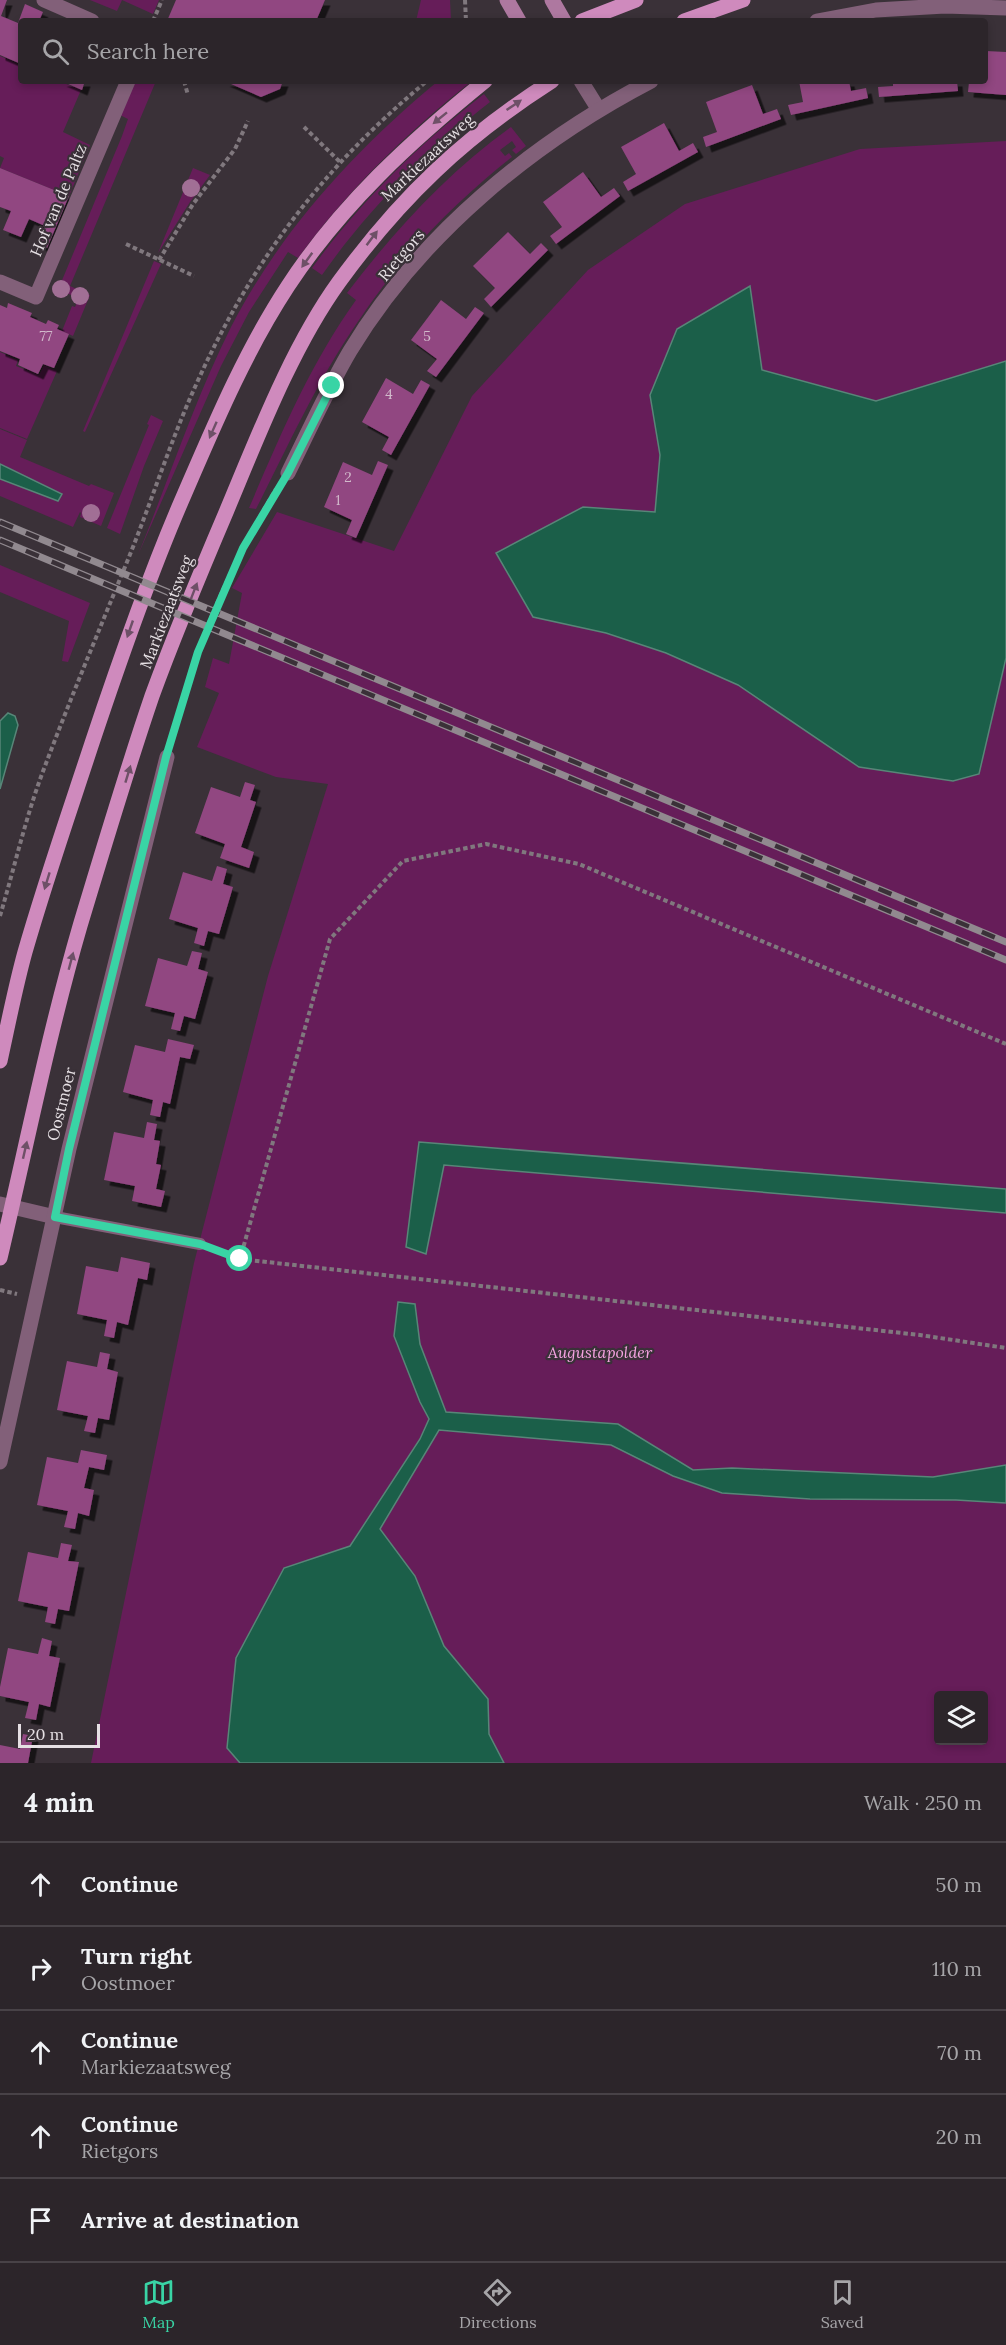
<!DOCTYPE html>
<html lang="en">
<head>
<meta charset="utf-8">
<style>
	body { margin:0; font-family:Lora,serif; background:#383136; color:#f1f3f6 }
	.controls { position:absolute; right:18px; bottom:18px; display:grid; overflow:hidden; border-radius:6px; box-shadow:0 3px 9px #0003 }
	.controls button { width:54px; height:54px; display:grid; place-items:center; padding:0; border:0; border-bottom:2px solid #484247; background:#2c252a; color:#f1f3f6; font:30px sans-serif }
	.scale { position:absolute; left:18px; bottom:15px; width:82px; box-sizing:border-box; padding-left:6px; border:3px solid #e6e0e4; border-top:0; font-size:16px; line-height:21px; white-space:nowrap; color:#e6e0e4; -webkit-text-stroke:4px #3a3138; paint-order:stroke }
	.stop { position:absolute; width:18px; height:18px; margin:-14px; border:4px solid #39d4a5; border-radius:50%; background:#fff }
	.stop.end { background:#39d4a5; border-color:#fff; box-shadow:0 2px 6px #0008 }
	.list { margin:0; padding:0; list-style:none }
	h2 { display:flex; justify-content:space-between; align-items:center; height:78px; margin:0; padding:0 24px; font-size:26px }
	h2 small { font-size:20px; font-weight:400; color:#a6a5a8 }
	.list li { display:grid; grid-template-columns:39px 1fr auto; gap:18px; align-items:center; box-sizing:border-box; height:84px; padding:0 24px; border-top:2px solid #484247 }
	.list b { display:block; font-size:22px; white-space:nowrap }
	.list p { margin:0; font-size:20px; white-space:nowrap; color:#a6a5a8 }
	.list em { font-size:20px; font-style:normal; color:#a6a5a8 }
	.icon { flex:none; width:33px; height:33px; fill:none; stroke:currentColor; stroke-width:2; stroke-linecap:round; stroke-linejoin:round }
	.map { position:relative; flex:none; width:1006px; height:1763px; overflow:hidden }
	.search { position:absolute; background:#2c252a; box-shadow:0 3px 9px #0003; left:18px; right:18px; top:18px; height:66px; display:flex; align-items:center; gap:15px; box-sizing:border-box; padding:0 21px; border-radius:6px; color:#a6a5a8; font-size:22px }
	.sheet { height:498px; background:#2c252a }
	nav { display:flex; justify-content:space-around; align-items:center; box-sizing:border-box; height:84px; border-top:2px solid #484247; background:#2c252a; font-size:16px; color:#a6a5a8 }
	nav a { display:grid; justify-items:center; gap:3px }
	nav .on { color:#39d4a5 }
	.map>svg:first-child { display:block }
	.green { fill:#661d59; fill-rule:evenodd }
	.water { fill:#1b5f49; stroke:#588678; stroke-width:1.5 }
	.building { fill:#914681; filter:url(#shadow) }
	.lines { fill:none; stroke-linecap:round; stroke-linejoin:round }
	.path { stroke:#80787e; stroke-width:4; stroke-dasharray:4.5 3; stroke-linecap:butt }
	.service { stroke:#826079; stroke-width:12 }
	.minor { stroke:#826079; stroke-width:15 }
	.secondary { stroke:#ae78a0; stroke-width:15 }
	.primary { stroke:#cf8abd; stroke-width:15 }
	.rail-casing { stroke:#91898f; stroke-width:7 }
	.rail { stroke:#3a3138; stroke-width:4.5; stroke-dasharray:14; stroke-linecap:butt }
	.tree { fill:#a16f95 }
	.oneway { fill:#6e5067 }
	.route { stroke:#39d4a5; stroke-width:8 }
	.labels { text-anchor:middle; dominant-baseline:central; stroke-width:4.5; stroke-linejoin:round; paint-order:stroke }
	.number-label { font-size:14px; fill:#d1bacb }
	.street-label { font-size:16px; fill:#e6e0e4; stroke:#3a3138 }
	.park-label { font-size:16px; font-style:italic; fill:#f5a2e1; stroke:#3a3138 }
</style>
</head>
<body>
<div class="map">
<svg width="1006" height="1763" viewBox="0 0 1006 1763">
	<defs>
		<filter id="shadow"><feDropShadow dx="5.5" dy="5.5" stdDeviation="0" flood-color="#0009"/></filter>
	</defs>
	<rect width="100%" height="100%" fill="#3a3138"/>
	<g class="green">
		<polygon points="90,0 159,0 153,14 122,0 117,11"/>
		<polygon points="421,0 450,0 451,21 416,21"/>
		<polygon points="0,56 21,65 21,81 59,81 81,90 63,132 90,145 69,196 0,168 4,158 0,156"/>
		<polygon points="135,81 156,81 70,286 90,295 73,336 62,331 72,306 75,307 79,298 58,290 122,136 128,119 120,115"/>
		<path d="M438,81H472C406,133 348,190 298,258L288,252L249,312L221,366L138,555C169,479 194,401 231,327C281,230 355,150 438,81Z"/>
		<path d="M484,94L490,102C426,152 369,208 322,275L312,268C361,201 418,145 484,94Z"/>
		<path d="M511,127L526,146L516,154L512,150L516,147L512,141L500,150L505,156L509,153L512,157C454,203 400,258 359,320C318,379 288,446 256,509L249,508C280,436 310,364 356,300L347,293C395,230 447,173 511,127Z"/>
		<path d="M1006,141V1763H91L194,1263L268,976L328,784L276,777L197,747L219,693L205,687L213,658L229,664L242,593L232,588L277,512L394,551L472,396L588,270L685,204L860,149ZM938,1696H984V1740H938Z"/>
		<polygon points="193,168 210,175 190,202 158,253"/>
		<polygon points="154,261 161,264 85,432 83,431"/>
		<polygon points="0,352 18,360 16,366 39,375 44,365 57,371 27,439 0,428"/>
		<polygon points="151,415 163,421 144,466 120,534 107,528 149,425 147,424"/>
		<polygon points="0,429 27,440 20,457 89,486 91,484 114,493 101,526 80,517 81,513 80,512 73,527 0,496"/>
		<polygon points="0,565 90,603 68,662 62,661 69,621 0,592"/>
	</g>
	<g class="water">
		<polygon points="750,286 762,370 876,401 1006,361 1006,658 979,774 953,781 859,767 738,685 666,653 606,633 533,617 496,553 583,507 655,512 660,455 650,395 677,329"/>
		<polygon points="0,464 62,494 58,501 0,479"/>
		<polygon points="8,713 15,716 18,725 0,789 0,721"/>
		<polygon points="419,1142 1006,1189 1006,1213 444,1165 426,1254 406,1247"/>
		<polygon points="398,1302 415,1304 420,1344 446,1412 618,1424 693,1470 732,1468 933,1477 1006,1465 1006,1503 956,1500 810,1499 722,1493 673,1476 611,1445 439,1430 380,1529 415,1576 444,1646 488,1699 489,1734 504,1763 240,1763 227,1748 236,1658 284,1568 350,1546 420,1439 429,1419 420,1402 394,1336"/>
	</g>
	<g class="building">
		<polygon points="0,0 7,0 1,16 18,23 25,4 43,12 39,21 21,21 21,64 0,55"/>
		<polygon points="176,0 325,0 316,21 167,21"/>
		<polygon points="986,51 1006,52 1006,95 968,92 969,82 985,81"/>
		<polygon points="61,81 85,81 82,90"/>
		<polygon points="224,81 283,81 280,89 261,97"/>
		<polygon points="799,81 849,81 851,91 866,88 868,98 791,115 788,105 803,102"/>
		<polygon points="893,81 957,81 958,91 879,97 878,87 893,86"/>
		<polygon points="752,85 763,114 777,109 781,119 706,147 703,137 717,132 706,102"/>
		<polygon points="664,123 679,151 693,143 698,152 628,191 623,182 636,174 621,147"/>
		<polygon points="0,168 69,196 47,248 37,244 45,226 29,219 21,237 3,230 11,211 0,207"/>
		<polygon points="583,172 601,197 614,188 620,196 556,244 550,236 562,227 543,202"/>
		<polygon points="508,232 530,254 541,243 548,250 491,307 484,299 495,288 473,266"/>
		<polygon points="441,300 466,319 475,307 484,313 436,377 427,371 437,359 411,340"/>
		<polygon points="8,303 32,313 30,317 46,324 48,320 59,325 57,329 69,334 54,368 43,364 38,374 18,365 20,359 0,351 0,305 7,308"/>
		<polygon points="386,378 413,394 421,380 430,385 391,455 382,450 389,437 362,422"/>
		<polygon points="378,461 388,465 356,538 346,534 352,520 324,507 343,462 372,475"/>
		<polygon points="245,782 255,785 250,800 256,802 241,847 254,852 249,868 220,858 225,844 195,833 211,787 240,797"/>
		<polygon points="217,866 227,869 223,884 233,887 219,934 208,931 204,946 194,943 198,928 169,919 183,872 212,881"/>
		<polygon points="192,951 202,953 198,969 208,972 195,1019 184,1016 180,1031 171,1029 175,1013 145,1006 158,958 187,966"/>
		<polygon points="168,1039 194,1045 190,1059 180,1057 170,1104 163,1102 160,1117 150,1115 153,1100 123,1092 135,1045 165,1052"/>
		<polygon points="147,1122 157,1124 154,1140 160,1141 156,1164 161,1165 156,1189 165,1191 161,1207 132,1201 135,1186 104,1180 114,1132 144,1138"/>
		<polygon points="121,1257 150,1263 147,1280 138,1278 128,1325 117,1322 114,1338 104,1336 107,1320 77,1314 86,1266 118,1272"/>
		<polygon points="100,1352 110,1354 107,1369 118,1372 109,1420 98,1418 95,1433 84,1431 88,1416 57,1410 67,1361 97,1367"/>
		<polygon points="81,1450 107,1455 104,1470 89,1467 84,1488 94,1490 89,1516 78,1513 75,1529 64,1527 68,1511 37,1505 47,1457 78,1463"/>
		<polygon points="61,1543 72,1545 68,1561 79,1562 69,1611 58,1609 55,1624 45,1622 48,1607 18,1601 28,1552 58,1558"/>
		<polygon points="42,1638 52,1641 49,1656 60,1658 50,1707 39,1704 36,1720 25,1718 29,1702 0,1696 0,1687 8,1648 38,1654"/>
		<polygon points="23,1734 33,1736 28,1763 0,1763 0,1745 20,1749"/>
	</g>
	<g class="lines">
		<g class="path">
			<polyline points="465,0 466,21"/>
			<polyline points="153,21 162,0"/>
			<polyline points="184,81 188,95"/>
			<polyline points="304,127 340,162"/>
			<polyline points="126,244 194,276"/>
			<polyline points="159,260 193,204 235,149 248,121"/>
			<path d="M172,739C181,710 188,679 198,651C219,594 245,541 276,489"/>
			<path d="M0,916C14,869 25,820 42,774C70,699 101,626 131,552C153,497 171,440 195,387C251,262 322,168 427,81"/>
			<polyline points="217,1251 240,1259 330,939 403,861 486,844 579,864 1006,1044"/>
			<polyline points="240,1259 920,1335 1006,1348"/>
			<polyline points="0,1290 17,1294"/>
		</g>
		<polyline class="service" points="55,1217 200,1244"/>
		<g class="minor">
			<polyline points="44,0 92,21"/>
			<polyline points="817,21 876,10 945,6 1006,8"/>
			<polyline points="581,81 599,110"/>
			<polyline points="0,282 36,297 128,81"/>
			<path d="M288,473C308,433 327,390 350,351C420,235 532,143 651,81"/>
			<polyline points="0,1204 55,1217"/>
			<polyline points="0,1462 69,1149 167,757"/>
		</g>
		<g class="secondary">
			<polyline points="507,0 519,21"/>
			<polyline points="552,0 564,21"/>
		</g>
		<g class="primary">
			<polyline points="582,21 636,0"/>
			<polyline points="684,21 743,0"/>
			<path d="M0,1061C8,1025 15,988 25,952C45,882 69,813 92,743C119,662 147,581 181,502C213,428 244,353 288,286C341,205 411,141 485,81"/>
			<path d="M0,1258C26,1148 48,1036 80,926C103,850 126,772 152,696C175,633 201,571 227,510C258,436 292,347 339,282C401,197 463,138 552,81"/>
		</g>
		<g class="rail-casing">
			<g id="rail">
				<polyline points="0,522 1006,942"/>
				<polyline points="0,540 1006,960"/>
			</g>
		</g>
		<use href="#rail" class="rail"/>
	</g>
	<g class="tree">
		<circle cx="191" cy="188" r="9"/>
		<circle cx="61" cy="289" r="9"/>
		<circle cx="80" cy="296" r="9"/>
		<circle cx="91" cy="513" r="9"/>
	</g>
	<defs><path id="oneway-solid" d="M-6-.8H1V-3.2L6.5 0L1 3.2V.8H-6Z" transform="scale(1.5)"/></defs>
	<g class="oneway">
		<use href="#oneway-solid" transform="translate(514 105) rotate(-34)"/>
		<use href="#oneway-solid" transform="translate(440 118) rotate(141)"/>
		<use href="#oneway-solid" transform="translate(372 238) rotate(-53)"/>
		<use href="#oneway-solid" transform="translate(307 260) rotate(126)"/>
		<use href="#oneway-solid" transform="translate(213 430) rotate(114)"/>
		<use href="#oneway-solid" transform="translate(194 591) rotate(-69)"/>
		<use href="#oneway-solid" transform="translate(130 629) rotate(109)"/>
		<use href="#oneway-solid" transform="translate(128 774) rotate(-73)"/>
		<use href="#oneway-solid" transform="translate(47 881) rotate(107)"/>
		<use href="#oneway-solid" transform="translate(71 961) rotate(-75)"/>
		<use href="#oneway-solid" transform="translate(25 1150) rotate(-77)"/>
	</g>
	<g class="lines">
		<polyline class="route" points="240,1259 200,1244 55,1217 69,1149 166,757 198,652 243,548 288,473 332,386"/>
	</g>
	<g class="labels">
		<g class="number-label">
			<text x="46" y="336">77</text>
			<text x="427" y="336">5</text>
			<text x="389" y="394">4</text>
			<text x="348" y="477">2</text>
			<text x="338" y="500">1</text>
		</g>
		<g class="street-label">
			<text transform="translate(427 157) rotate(-43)">Markiezaatsweg</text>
			<text transform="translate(58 200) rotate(-67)">Hof van de Paltz</text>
			<text transform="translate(401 255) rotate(-50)">Rietgors</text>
			<text transform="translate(166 612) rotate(-69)">Markiezaatsweg</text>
			<text transform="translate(61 1104) rotate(-76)">Oostmoer</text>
		</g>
		<g class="park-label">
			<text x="600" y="1352">Augustapolder</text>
		</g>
	</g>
</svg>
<div class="controls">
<button><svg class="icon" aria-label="layers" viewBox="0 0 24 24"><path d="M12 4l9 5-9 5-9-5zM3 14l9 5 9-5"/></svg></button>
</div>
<div class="scale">20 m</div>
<div class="stop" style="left:240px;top:1259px"></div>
<div class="stop end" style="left:332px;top:386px"></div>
<div class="search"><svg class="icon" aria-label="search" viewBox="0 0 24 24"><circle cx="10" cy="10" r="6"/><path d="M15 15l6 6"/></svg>Search here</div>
</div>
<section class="sheet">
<h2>4 min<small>Walk · 250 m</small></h2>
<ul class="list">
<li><svg class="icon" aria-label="ahead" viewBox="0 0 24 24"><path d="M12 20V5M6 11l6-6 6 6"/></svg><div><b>Continue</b></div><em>50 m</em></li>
<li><svg class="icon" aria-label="right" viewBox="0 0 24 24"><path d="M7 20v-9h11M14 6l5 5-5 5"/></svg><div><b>Turn right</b><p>Oostmoer</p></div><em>110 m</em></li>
<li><svg class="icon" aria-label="ahead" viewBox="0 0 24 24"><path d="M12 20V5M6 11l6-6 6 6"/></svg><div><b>Continue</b><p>Markiezaatsweg</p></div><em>70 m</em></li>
<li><svg class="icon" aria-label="ahead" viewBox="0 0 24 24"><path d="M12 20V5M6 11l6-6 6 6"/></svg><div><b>Continue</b><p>Rietgors</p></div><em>20 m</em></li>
<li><svg class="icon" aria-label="arrive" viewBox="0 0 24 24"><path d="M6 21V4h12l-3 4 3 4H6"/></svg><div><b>Arrive at destination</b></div></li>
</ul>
</section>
<nav>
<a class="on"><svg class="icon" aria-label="map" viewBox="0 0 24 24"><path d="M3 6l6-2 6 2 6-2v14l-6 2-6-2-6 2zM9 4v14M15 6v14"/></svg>Map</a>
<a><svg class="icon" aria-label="directions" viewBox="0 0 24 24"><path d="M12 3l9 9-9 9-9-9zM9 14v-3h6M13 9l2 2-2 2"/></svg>Directions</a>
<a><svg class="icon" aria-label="saved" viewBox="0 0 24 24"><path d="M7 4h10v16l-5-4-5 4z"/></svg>Saved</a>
</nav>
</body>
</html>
